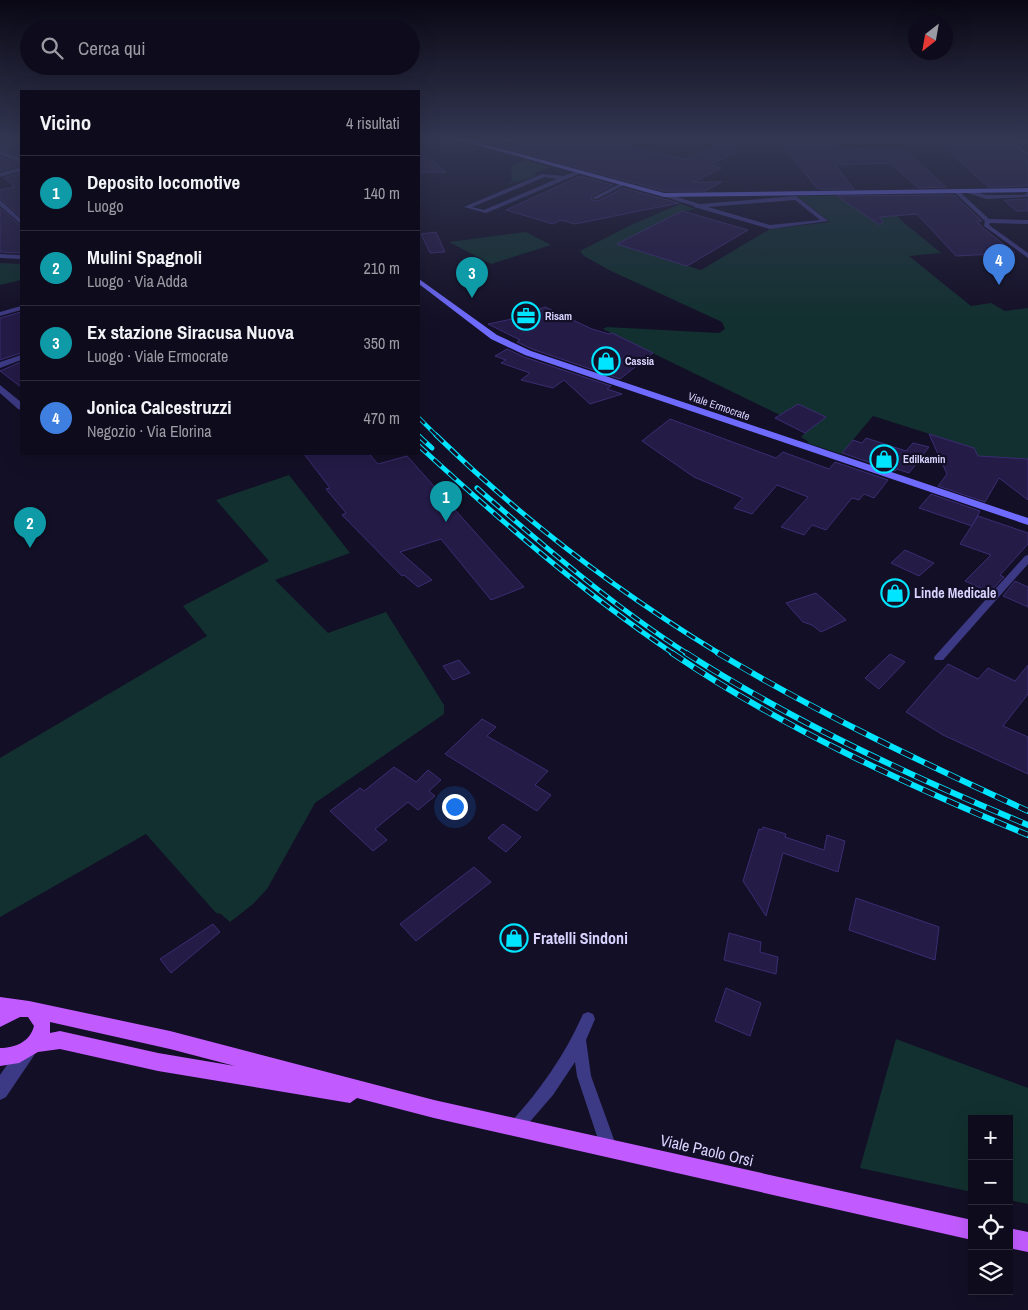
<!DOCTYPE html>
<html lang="it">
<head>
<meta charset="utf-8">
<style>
	body { margin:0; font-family:"Archivo Narrow",sans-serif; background:#171425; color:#f1f3f6 }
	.controls { position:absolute; right:15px; bottom:15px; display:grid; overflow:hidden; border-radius:0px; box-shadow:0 5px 20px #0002 }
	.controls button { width:45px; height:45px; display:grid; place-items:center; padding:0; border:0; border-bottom:1px solid #2e2b3b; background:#0e0b1c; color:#f1f3f6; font:25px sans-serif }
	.compass { position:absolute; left:908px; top:15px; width:45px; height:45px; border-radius:50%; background:#0e0b1c; box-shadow:0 5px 20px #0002; rotate:211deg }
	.you { position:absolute; left:454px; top:806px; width:18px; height:18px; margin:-12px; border:4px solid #fff; border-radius:50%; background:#1a73e8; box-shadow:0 0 0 8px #1a73e833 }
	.badge { display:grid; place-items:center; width:32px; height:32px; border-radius:50%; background:#1a73e8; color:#fff; font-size:16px; font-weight:700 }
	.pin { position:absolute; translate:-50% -41px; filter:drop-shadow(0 1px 2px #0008) }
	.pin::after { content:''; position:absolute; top:26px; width:18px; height:15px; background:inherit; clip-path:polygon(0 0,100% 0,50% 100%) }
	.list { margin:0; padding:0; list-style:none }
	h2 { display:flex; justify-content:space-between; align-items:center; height:65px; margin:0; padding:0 20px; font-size:21px }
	h2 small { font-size:16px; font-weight:400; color:#9b9ba3 }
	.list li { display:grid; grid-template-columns:32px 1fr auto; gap:15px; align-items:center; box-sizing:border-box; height:75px; padding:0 20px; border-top:1px solid #2e2b3b }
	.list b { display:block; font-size:19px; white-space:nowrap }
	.list p { margin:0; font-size:16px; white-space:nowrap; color:#9b9ba3 }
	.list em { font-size:16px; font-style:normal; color:#9b9ba3 }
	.icon { flex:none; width:28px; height:28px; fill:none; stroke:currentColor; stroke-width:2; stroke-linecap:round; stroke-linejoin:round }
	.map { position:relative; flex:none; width:1028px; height:1310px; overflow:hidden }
	.search { position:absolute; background:#0e0b1c; box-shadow:0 5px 20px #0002; left:20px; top:20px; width:400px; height:55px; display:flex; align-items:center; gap:12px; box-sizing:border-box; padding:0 18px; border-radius:28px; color:#9b9ba3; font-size:19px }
	.panel { position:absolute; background:#0e0b1c; box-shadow:0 5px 20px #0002; left:20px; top:90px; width:400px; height:365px; border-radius:0px }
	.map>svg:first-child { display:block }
	.green { fill:#12302f }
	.building { fill:#241b47; stroke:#3b2d73 }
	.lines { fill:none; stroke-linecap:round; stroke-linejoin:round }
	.lane { fill:#3d3a85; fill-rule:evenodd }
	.street { fill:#3d3a85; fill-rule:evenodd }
	.secondary { fill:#6f6bff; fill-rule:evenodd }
	.primary { fill:#c25bff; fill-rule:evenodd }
	.rail-far2-casing { stroke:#00e5ff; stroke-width:4 }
	.rail-far1-casing { stroke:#00e5ff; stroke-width:5 }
	.rail-casing { stroke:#00e5ff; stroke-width:6 }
	.rail-far2 { stroke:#130f26; stroke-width:2.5; stroke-dasharray:8; stroke-linecap:butt }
	.rail-far1 { stroke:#130f26; stroke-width:3; stroke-dasharray:10; stroke-linecap:butt }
	.rail { stroke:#130f26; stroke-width:4.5; stroke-dasharray:13; stroke-linecap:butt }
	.labels { text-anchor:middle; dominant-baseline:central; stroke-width:4.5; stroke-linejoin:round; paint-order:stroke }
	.far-poi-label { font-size:11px; font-weight:bold; fill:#d9d4ff; stroke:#130f26; text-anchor:start }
	.far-street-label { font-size:11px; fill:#d9d4ff; stroke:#130f26 }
	.poi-label { font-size:14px; font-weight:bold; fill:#d9d4ff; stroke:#130f26; text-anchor:start }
	.near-poi-label { font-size:16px; font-weight:bold; fill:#d9d4ff; stroke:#130f26; text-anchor:start }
	.near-street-label { font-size:16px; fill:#d9d4ff; stroke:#130f26 }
</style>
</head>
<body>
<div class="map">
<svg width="1028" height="1310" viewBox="0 0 1028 1310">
	<rect width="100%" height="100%" fill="#130f26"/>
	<g class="green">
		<polygon points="781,140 908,140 767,145"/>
		<path d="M526,160L550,167L533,174L537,176C527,180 517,181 506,185L512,181L511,166Z"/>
		<polygon points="874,195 879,198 903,222 941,253 909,256 971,306 991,303 1005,311 1028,308 1028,459 978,456 974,448 873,416 841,454 807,443 809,442 801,437 809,429 603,329 607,327 719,333 725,329 722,322 609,270 584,256 580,251 631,225 680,204 696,209 685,211 688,212 618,244 701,270 770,229 830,222 797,196"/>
		<polygon points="526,232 551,245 491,264 449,242"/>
		<polygon points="0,263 21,264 21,280 0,285"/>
		<polygon points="289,475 350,553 275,580 328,633 386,612 444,705 444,714 315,803 267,889 253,904 230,922 221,914 216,913 146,834 0,917 0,758 207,636 183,606 269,561 216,500"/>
		<polygon points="896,1039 1028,1088 1028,1204 1009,1200 1009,1119 972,1119 972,1192 860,1168"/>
	</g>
	<g class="building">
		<polygon points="0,140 21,140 21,156 0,149"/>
		<polygon points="490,140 607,140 685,160 725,140 759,140 710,165 722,168 693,182 722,182 705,191 664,191 490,144"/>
		<polygon points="832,143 840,150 902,148 946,187 918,188 890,163 835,165 854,189 818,189 780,144"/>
		<polygon points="997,144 1008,145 1028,160 1028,186 988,187 943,146"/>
		<polygon points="419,149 446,172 419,173"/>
		<polygon points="0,157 21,164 21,165 0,171"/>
		<polygon points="21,173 21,217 0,198 0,190 15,187 4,178"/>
		<polygon points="580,176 613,185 591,196 592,200 598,201 623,188 679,203 575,224 561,220 553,224 506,210"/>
		<polygon points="954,195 982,221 977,221 983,228 1015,253 956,256 917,214 879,217 883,221 880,225 837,196"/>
		<polygon points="1028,199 1028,211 1016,211 1004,200"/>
		<polygon points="0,208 21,226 21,253 0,252"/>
		<polygon points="682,211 748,230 687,266 617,244"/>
		<polygon points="436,232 445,252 430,253 421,234"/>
		<polygon points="545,307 592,329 609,334 612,333 653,353 620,379 532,349 517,342 520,340 488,324 512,319"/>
		<polygon points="21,312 21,353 0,360 0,318"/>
		<polygon points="507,349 524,357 611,386 607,389 622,394 590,404 564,380 553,388 521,380 530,373 501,363 506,360 495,356"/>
		<polygon points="21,362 21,387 0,371"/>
		<polygon points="798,404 826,417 805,433 775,418"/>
		<polygon points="670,419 776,458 783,452 829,469 835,462 888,480 874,498 864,494 859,500 852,498 826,530 812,525 804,535 781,527 808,497 777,485 752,514 734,508 743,498 694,477 642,441"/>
		<polygon points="929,434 974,448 978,456 1028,459 1028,500 999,478 985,502 938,486 947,474"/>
		<polygon points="866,438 906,451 913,443 929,447 909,473 897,469 895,471 842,453 853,440 862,443"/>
		<polygon points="304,454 369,454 378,464 407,456 524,587 491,600 441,539 400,552 432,580 418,587 404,575 402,576 342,515 346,513 326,489 330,488"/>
		<polygon points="931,494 980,511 972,526 919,508"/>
		<polygon points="978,516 1028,533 1028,544 1000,575 1004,577 991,591 987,589 985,590 965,581 991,555 960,544"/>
		<polygon points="905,550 934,563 919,576 891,563"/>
		<polygon points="1015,581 1028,587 1028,607 1003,596"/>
		<polygon points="816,593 846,620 821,632 812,625 803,622 786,603"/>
		<polygon points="890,654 905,662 879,689 865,678"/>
		<polygon points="459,660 470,673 453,680 443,666"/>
		<polygon points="948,664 978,679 988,668 1015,681 1028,665 1028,694 1003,726 1028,737 1028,774 943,735 906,712"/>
		<polygon points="482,719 496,727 487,736 548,771 535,785 551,795 537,811 445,754"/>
		<polygon points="394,767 416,782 428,770 441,780 429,791 435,796 418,810 408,802 375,829 387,840 373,851 330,811 360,788 364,791"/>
		<polygon points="503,824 521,837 506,852 488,838"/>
		<polygon points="763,827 786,834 785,837 824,850 827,835 845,841 838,872 783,853 766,916 743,881 759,829 762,830"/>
		<polygon points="474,867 491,882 416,941 400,924"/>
		<polygon points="856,898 939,927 935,960 849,930"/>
		<polygon points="213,924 220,932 171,973 160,959"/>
		<polygon points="729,933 761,942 760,952 778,957 776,974 724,960"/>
		<polygon points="726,988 761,1003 750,1036 715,1021"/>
	</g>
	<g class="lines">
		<g class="lane">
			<polygon points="1005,140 1028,142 1028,144 1016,144 1028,153 1028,156"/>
			<path d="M579,171L581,173L486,213L464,207L542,174L563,176ZM545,177L557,179L484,210L472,207Z"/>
			<polygon points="966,189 986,195 1025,195 1028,191 1028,197 986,199 964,192"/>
			<polygon points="954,190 958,190 989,219 1028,220 1028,224 990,223 989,225 1028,253 1028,258 984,226 985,221 954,192"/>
			<path d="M664,193L700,204L796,196L828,221L770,229L694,207V206L662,196ZM795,200L820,220L770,225L708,207Z"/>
			<polygon points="1028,555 1028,564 943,660 935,660 934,658 935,656 1025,556"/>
			<path d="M588,1012L593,1014L595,1019L586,1040L591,1076L617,1148L614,1153L609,1156L604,1153L601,1148L577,1076L575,1062L553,1095L521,1132L516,1135L511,1132L508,1127L511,1122C541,1089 565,1055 583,1014Z"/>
		</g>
		<g class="street">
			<polygon points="0,151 21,158 21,162 0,155"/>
			<polygon points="21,167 21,171 0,177 0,173"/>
			<polygon points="621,183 626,184 597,199 592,198"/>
			<polygon points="0,200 21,219 21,224 0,206"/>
			<polygon points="0,254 21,255 21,259 0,258"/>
			<polygon points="21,306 21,310 0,316 0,312"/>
			<polygon points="21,355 21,360 0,368 0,362"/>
			<polygon points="0,385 21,402 21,410 18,409 0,393"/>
			<polygon points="27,1042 33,1045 36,1051 33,1057 6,1097 0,1100 0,1075 21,1045"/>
		</g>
		<g class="secondary">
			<polygon points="459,140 469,140 664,193 1028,188 1028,192 664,197"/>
			<polygon points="419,279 497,335 531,351 1028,518 1028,525 525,355 491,339 419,284"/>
		</g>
		<g class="primary">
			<path d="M0,997L29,1001L170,1031L434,1100L972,1220V1240L434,1118L357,1098L350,1103L158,1071L60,1049L38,1052L19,1063L0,1066V1048C15,1048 30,1042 34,1026L28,1017H20L0,1027ZM50,1022L170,1049L235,1066L158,1053L60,1031L50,1033Z"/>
			<polygon points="1009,1228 1028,1232 1028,1252 1009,1248"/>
		</g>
		<g class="rail-far2-casing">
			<polyline id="rail-far2" points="419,418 437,436"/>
		</g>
		<g class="rail-far1-casing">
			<g id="rail-far1">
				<path d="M436,435C522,519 618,592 720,654"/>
				<polyline points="419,436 432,448"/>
				<path d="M419,446C500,520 582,592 674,654"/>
				<path d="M477,488C545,547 613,606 688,654"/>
			</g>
		</g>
		<g class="rail-casing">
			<g id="rail">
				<path d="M672,653C783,728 905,784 1028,835"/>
				<path d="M686,653C794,722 910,776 1028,825"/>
				<path d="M718,653C818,713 923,763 1028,811"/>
			</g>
		</g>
		<use href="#rail-far2" class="rail-far2"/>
		<use href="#rail-far1" class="rail-far1"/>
		<use href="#rail" class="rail"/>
	</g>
	<linearGradient id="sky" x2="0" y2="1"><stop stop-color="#0a0815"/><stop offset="0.43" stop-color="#333752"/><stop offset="1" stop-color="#333752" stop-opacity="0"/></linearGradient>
	<rect width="1028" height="324" fill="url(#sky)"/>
	<defs>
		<g id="office-ring" transform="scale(1.4375)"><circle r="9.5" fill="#130f26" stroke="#00e5ff" stroke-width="1.5"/><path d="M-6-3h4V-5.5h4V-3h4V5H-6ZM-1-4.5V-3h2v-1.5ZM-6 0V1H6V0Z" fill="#00e5ff"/></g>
		<g id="shop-ring" transform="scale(1.4375)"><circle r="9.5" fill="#130f26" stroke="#00e5ff" stroke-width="1.5"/><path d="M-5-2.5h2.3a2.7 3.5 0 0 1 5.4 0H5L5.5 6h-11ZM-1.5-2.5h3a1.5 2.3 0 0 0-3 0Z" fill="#00e5ff"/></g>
	</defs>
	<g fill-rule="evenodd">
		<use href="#office-ring" x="526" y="316"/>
		<use href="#shop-ring" x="606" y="361"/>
		<use href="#shop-ring" x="884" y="459"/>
		<use href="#shop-ring" x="895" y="593"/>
		<use href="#shop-ring" x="514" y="938"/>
	</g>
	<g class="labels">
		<g class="far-poi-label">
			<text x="545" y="316">Risam</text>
			<text x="625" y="361">Cassia</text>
			<text x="903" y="459">Edilkamin</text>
		</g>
		<g class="far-street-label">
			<text transform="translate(719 406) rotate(19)">Viale Ermocrate</text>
		</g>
		<g class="poi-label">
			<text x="914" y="593">Linde Medicale</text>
		</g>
		<g class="near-poi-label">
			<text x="533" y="938">Fratelli Sindoni</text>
		</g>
		<g class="near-street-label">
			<text transform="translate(707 1150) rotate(13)">Viale Paolo Orsi</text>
		</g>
	</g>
</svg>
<div class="controls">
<button>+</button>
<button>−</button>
<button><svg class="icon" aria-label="locate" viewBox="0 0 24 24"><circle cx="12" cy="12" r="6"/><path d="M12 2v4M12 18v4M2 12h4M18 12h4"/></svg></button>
<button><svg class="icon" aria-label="layers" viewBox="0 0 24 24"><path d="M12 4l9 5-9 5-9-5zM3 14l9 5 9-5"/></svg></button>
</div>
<svg class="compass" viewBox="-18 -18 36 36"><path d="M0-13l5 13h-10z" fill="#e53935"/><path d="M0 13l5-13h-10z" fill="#9b9ba3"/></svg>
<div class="you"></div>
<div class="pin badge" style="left:446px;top:522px;background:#0f9aa8">1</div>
<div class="pin badge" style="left:30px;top:548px;background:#0f9aa8">2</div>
<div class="pin badge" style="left:472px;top:298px;background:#0f9aa8">3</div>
<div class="pin badge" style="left:999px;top:285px;background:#3f7fe0">4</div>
<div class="search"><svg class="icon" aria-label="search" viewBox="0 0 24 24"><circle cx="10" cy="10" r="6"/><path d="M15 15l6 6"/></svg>Cerca qui</div>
<section class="panel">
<h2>Vicino<small>4 risultati</small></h2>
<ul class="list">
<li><span class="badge" style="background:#0f9aa8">1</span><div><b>Deposito locomotive</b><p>Luogo</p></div><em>140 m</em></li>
<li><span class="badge" style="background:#0f9aa8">2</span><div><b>Mulini Spagnoli</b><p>Luogo · Via Adda</p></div><em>210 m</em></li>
<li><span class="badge" style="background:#0f9aa8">3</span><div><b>Ex stazione Siracusa Nuova</b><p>Luogo · Viale Ermocrate</p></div><em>350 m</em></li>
<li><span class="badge" style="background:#3f7fe0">4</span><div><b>Jonica Calcestruzzi</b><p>Negozio · Via Elorina</p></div><em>470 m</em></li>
</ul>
</section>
</div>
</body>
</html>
